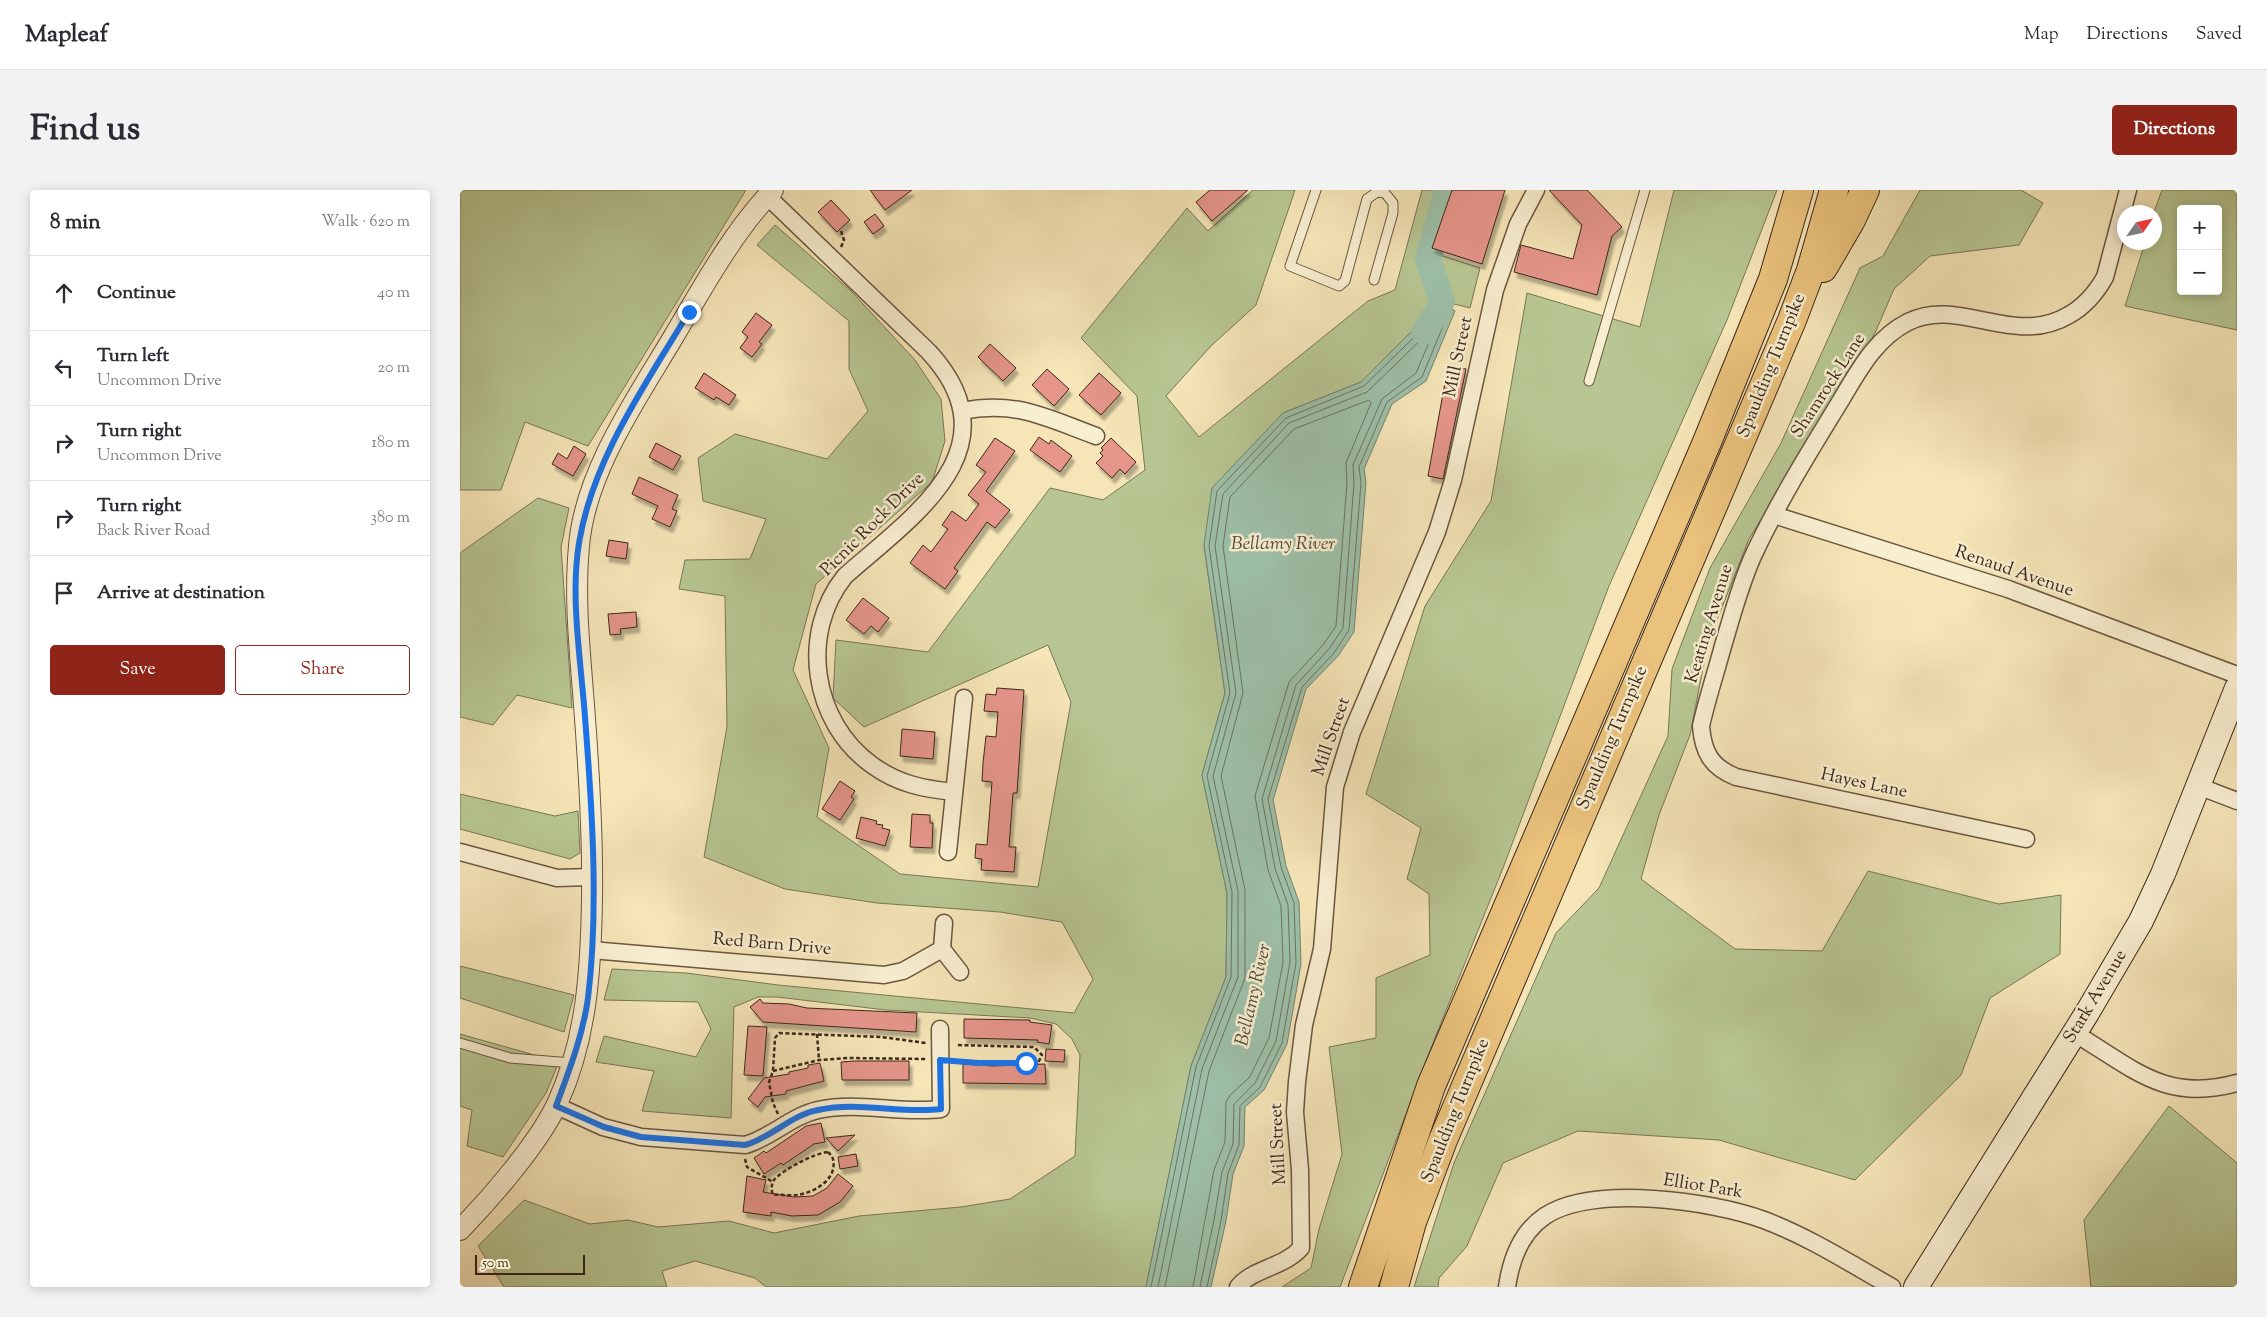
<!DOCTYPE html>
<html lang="en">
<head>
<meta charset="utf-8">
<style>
	body { margin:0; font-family:"Sorts Mill Goudy",serif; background:#f2f2f3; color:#2b2b33 }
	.controls { position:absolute; right:15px; top:15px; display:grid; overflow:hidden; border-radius:5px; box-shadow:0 2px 12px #0003 }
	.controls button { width:45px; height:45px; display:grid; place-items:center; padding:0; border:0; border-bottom:1px solid #e1e1e2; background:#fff; color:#2b2b33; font:25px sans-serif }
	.compass { position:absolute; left:1657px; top:15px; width:45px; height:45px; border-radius:50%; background:#fff; box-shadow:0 2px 12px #0003; rotate:56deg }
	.scale { position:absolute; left:15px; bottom:12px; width:110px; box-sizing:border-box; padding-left:5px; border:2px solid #3c2719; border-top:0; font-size:14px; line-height:18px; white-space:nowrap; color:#3c2719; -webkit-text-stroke:4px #f8eed0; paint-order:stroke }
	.stop { position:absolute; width:15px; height:15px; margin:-11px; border:4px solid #1a73e8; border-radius:50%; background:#fff }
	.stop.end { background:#1a73e8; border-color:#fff; box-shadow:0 1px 5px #0008 }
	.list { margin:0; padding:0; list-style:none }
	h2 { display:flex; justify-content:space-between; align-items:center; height:65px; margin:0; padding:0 20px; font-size:21px }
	h2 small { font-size:16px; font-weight:400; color:#7c7c81 }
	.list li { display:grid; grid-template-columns:32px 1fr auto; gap:15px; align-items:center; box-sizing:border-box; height:75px; padding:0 20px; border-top:1px solid #e1e1e2 }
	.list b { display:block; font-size:19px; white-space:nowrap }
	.list p { margin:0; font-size:16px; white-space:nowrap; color:#7c7c81 }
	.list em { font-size:16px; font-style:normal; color:#7c7c81 }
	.actions { display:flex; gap:10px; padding:15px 20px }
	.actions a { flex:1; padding:11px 0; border:1px solid #8f2418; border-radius:5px; text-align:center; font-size:18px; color:#8f2418 }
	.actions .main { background:#8f2418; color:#fff }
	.icon { flex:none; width:28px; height:28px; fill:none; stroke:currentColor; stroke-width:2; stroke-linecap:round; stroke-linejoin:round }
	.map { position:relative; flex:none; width:1777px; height:1097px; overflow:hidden; border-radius:5px }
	header { display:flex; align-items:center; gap:30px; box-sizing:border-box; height:70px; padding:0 25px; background:#fff; border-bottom:1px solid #e1e1e2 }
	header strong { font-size:24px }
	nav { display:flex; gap:28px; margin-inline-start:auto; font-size:18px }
	.intro { display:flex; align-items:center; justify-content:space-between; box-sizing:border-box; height:120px; padding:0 30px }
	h1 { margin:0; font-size:35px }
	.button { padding:12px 22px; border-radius:5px; background:#8f2418; color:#fff; font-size:18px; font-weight:700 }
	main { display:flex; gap:30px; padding:0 30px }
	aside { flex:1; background:#fff; border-radius:5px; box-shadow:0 2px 12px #0003 }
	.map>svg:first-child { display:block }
	.green { fill:#b7c692; stroke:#7a7656; fill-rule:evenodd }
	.water { fill:#9dc0a9; stroke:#76836f }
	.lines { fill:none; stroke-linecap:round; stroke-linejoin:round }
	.shore { stroke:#6c7461; stroke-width:1 }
	.river { stroke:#9dc0a9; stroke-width:26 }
	.building { fill:#e5958a; stroke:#3c2719; filter:url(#shadow) }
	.service-casing { stroke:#6a5640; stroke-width:11 }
	.minor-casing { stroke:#6a5640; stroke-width:19 }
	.tertiary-casing { stroke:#6a5640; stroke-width:22 }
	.secondary-casing { stroke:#3c2719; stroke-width:26 }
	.motorway-casing { stroke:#3c2719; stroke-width:30 }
	.path { stroke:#3c2719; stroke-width:2.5; stroke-dasharray:4 2.5; stroke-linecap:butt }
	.service { stroke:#f8eed0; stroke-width:9 }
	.minor { stroke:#f8eed0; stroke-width:16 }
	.tertiary { stroke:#f8eed0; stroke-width:20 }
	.secondary { stroke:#f8eed0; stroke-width:24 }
	.motorway { stroke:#eac27c; stroke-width:28 }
	.route { stroke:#1a73e8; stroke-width:6 }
	.labels { text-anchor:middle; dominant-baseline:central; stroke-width:5; stroke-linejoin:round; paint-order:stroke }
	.street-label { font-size:18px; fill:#3c2719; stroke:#f8eed0 }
	.water-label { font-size:19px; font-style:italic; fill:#544d3d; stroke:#f8eed0 }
</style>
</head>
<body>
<header>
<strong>Mapleaf</strong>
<nav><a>Map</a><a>Directions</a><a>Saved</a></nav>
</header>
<div class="intro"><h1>Find us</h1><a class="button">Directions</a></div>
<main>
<aside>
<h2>8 min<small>Walk · 620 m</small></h2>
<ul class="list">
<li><svg class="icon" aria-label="ahead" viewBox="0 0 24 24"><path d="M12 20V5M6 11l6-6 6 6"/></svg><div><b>Continue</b></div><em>40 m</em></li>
<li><svg class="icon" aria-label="left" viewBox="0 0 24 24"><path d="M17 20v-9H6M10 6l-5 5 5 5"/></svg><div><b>Turn left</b><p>Uncommon Drive</p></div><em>20 m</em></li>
<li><svg class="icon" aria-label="right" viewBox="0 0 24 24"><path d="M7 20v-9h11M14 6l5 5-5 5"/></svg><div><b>Turn right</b><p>Uncommon Drive</p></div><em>180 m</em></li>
<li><svg class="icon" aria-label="right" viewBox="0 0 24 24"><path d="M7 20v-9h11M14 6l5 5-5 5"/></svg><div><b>Turn right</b><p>Back River Road</p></div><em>380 m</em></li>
<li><svg class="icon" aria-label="arrive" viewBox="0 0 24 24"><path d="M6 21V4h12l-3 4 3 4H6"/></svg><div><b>Arrive at destination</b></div></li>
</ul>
<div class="actions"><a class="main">Save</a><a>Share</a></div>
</aside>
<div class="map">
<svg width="1777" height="1097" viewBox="0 0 1777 1097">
	<defs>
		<filter id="shadow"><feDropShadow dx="3" dy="5.5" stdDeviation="1" flood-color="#0004"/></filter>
	</defs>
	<rect width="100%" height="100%" fill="#f5e5b7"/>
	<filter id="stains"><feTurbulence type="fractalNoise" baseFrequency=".004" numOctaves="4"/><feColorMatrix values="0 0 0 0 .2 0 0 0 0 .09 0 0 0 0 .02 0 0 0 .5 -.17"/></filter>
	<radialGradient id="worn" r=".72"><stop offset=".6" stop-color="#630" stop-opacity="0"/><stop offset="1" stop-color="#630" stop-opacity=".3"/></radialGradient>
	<g class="green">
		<polygon points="0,0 286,0 128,256 65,232 41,300 0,300"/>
		<polygon points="793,0 835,0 796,115 751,156 706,206 739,247 908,111 935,100 962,0 988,0 968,61 1020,78 1010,118 982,111 901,192 823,223 744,356 765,503 742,585 767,703 766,787 731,876 686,1097 306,1097 295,1088 235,1071 202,1081 207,1097 44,1097 18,1056 64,1010 130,1034 168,1030 198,1037 269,1031 314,1043 399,1026 501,1017 550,1009 615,966 620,865 612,849 596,834 570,828 426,820 317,807 298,807 274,817 271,928 182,921 194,881 136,872 144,846 236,867 251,839 238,812 144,810 152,779 226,783 318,795 614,823 633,789 602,732 540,722 417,713 325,699 244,667 267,537 265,406 219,399 225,370 290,369 306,329 243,311 238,268 275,244 367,269 408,221 389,179 389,131 297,55 315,35 391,101 455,170 481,209 485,251 472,292 356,394 333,480 369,558 357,627 440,684 578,697 611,512 588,455 404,537 373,508 376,450 468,462 590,298 643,310 685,280 677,206 621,148 727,18 748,41"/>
		<polygon points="1214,0 1317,0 1267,130 1149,396 1043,678 973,853 880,1097 822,1097 851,1078 859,1039 882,964 869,857 916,848 916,788 970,765 969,704 947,689 961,638 906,604 965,416 1031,311 1067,103 1180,137"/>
		<polygon points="1460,0 1561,0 1583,13 1559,55 1470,66 1434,99 1415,143 1289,349 1248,453 1230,545 1199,625 1181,689 1275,759 1362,761 1408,681 1539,714 1601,705 1600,764 1530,808 1501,885 1395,990 1259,950 1118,941 1043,973 1007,1056 979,1088 978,1097 954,1097 994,973 1096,743 1139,698 1208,546 1212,479 1250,378 1321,253 1400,78 1423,66"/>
		<path d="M1702,0H1777V140L1665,116L1685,53L1694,52V22ZM1721,19H1758V101H1721Z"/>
		<polygon points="78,308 109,318 101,357 112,518 57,505 33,535 0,527 0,363"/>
		<polygon points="0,604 95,626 118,621 120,663 110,669 0,639"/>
		<polygon points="0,776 114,805 104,842 0,808"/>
		<polygon points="0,844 99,872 86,903 43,967 7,956 12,920 0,916"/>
		<polygon points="1709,916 1777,973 1777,1097 1631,1097 1624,1030"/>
	</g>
	<polygon class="water" points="982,111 995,121 966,191 932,214 904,279 906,292 894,442 878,466 846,499 813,610 826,676 839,712 841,774 827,854 804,900 785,917 784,956 773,984 766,1031 751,1097 686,1097 731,876 766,787 767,703 742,585 765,503 744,355 752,298 823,223 901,192"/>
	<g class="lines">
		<g class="shore">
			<polyline points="691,1097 736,877 771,787 772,702 747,586 770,503 749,356 757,301 826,228 904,196 983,119 988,124 962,187 927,212 899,277 901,293 889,440 874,463 842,497 808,609 821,677 834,713 836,773 822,853 800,897 780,916 779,955 768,983 761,1031 747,1097"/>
			<polyline points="698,1097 742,879 778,787 778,701 753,586 776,503 755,356 763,304 829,233 907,202 971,140 973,143 956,183 922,209 893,275 894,293 883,438 869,459 836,495 802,609 815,678 828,715 830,772 816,851 795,893 774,914 773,954 762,982 754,1030 740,1097"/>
			<polyline points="705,1097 749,881 785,788 785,700 761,586 783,503 763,356 770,307 834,239 909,210 911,213 886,273 887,293 876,436 863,455 829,492 795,606 808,680 821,716 823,772 809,848 789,888 771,904 766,912 765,952 754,980 733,1097"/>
		</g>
		<polyline class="river" points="964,142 978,121 982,111 968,69 987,0"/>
	</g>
	<g class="building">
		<polygon points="410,0 452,0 425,20"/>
		<polygon points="750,0 788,0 752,31 736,12"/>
		<polygon points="992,0 1045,0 1022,74 972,58"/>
		<polygon points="1089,0 1127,0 1162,37 1152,46 1137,105 1054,82 1061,55 1113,69 1122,35"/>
		<polygon points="371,10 390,30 377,42 358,22"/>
		<polygon points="415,24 424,36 413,44 404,32"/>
		<polygon points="296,123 312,135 299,152 302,154 292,167 280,158 288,147 282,142"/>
		<polygon points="530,154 556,178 543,191 518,167"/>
		<polygon points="988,176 1006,179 983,289 968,286"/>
		<polygon points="587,179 609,199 594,216 572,195"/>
		<polygon points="244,183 276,205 269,215 256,207 254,210 235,198"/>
		<polygon points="639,183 661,203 641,225 619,205"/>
		<polygon points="579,247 589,254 591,250 612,266 600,282 570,260"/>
		<polygon points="535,248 555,261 526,301 550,320 535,338 527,332 494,378 498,381 485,399 450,373 463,355 471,362 488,339 482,335 492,321 506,331 519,314 508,305 526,282 516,275"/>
		<polygon points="651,248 676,272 665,284 660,279 652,288 636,273 643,266 640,263 643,260 641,258"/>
		<polygon points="196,253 221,266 213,280 189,267"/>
		<polygon points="114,256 126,264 113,286 92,274 98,263 107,269"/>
		<polygon points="179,287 218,305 212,319 217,321 210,337 192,329 198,316 172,304"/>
		<polygon points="149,350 168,353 166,369 146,366"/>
		<polygon points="403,408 429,428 418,442 411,436 404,444 386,430"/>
		<polygon points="176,422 177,437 160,439 161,444 150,445 148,424"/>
		<polygon points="537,498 564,500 557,603 553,603 549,657 556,657 554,682 521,680 522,669 515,668 516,654 527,655 532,592 522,591 523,573 526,546 536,547 538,522 524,521 526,504 536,505"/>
		<polygon points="442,539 475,542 473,569 440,566"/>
		<polygon points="380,591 395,601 391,607 394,609 380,630 362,619"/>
		<polygon points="452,624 470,625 470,633 473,633 472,658 450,657"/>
		<polygon points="401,627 417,631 416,634 423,635 422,638 430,640 425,656 396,648"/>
		<polygon points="300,809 303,813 329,814 347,818 457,823 456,842 303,832 290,817"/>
		<polygon points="504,829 570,830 570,832 592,835 589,854 577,852 578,850 504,848"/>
		<polygon points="288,836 307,837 303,886 284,885"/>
		<polygon points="586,859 605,860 604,872 585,871"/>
		<polygon points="394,871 449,871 449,890 382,890 381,872"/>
		<polygon points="360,873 364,891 326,901 326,904 305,907 298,917 288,909 304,888 329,884 329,882 348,878 348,875"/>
		<polygon points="503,874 533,876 585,874 586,894 503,893"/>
		<polygon points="361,933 365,952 354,954 323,975 321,973 304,984 294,968 304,961 306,963 346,936"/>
		<polygon points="395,945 378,961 366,948"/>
		<polygon points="396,964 398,976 380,979 378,967"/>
		<polygon points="378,984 393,996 380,1012 358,1025 332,1026 311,1022 311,1026 283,1022 287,986 306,990 303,1002 334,1007 353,1006 367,998"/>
	</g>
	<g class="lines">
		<g class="service-casing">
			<g id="service">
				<polyline points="856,0 830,76 879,96 885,91 907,9 917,2 925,3 933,13 933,23 914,90"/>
				<polyline points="1129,191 1185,0"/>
				<polyline points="0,853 50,868 112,873"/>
			</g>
		</g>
		<g class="minor-casing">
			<g id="minor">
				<path d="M307,6L469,162C557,258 453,326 385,386C339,443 352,532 412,575C438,594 464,599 494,602"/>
				<path d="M502,221C556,210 587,228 636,246"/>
				<polyline points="1314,325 1548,399 1777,485"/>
				<polyline points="1738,596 1777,611"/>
				<path d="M1566,649L1276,587C1251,577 1243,562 1241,536C1247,509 1256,482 1263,456C1272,426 1280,395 1293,366C1317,314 1348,264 1378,215C1397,184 1414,149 1448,132C1499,106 1553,158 1609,125C1625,116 1636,103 1645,87L1668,0"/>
				<polyline points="0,662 97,688 132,687"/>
				<polyline points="488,662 504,508"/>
				<polyline points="482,759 500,782"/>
				<polyline points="131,760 424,785 443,781 482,759 484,733"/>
				<path d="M1614,843C1673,878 1705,913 1777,893"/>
				<path d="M97,916L143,937L181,947L285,955C311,948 331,926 358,920C398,911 440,924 481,919L480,839"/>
				<path d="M778,1097C793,1078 823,1078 841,1058L840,980L835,922L837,892L844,835L862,759L875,597L892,542L977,342L993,290L1035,100L1058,34L1076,0"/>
				<path d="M1047,1097C1051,1069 1061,1042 1085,1026C1133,994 1253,1011 1304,1030C1349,1047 1391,1074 1432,1097"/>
			</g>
		</g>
		<g class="tertiary-casing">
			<path id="tertiary" d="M0,1040C31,1008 78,954 97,914C127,849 131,779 132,708C133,644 129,580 124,515C120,462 114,409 119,356C125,282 177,208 214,146C244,95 273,42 313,0"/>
		</g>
		<g class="secondary-casing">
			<polyline id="secondary" points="1456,1097 1627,823 1681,731 1703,684 1777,498"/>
		</g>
		<g class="motorway-casing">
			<g id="motorway">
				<polyline points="1363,78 1391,30 1405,0"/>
				<polyline points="903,1097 971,896 1247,252 1313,89 1339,0"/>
				<polyline points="934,1097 952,1032 983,950 1332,130 1351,80 1374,0"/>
			</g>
		</g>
		<g class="path">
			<polyline points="381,41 384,50 381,57"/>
			<polyline points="357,844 359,870"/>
			<polyline points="494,871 574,873 579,871 582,865 574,857 496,855"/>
			<polyline points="313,881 359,870 388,868 466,869"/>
			<polyline points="318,924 313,913 309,892 313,881 315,848 319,843 421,847 466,853"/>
			<path d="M368,962L372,966C380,987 357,1002 337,1005C329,1006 321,1004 313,1005C311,1000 311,995 314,990C322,980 355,963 368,962Z"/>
			<polyline points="285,969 287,977 313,992"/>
		</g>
		<use href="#service" class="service"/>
		<use href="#minor" class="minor"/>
		<use href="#tertiary" class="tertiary"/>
		<use href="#secondary" class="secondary"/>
		<use href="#motorway" class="motorway"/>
	</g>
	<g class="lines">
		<path class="route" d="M229,122C186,194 133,268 119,353C110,408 121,471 125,527C132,617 139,718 128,808C123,845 109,881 96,916L144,937L181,947L285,955C311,948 331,925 358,920C398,911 440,924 481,919L480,870L519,873H566"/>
	</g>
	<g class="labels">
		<g class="street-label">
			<text transform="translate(999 167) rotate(-78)">Mill Street</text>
			<text transform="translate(1312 176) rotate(-68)">Spaulding Turnpike</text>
			<text transform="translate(1369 196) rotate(-57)">Shamrock Lane</text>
			<text transform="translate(413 335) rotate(-45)">Picnic Rock Drive</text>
			<text transform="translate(1554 382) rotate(19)">Renaud Avenue</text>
			<text transform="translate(1250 434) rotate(-73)">Keating Avenue</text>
			<text transform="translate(872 547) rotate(-71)">Mill Street</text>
			<text transform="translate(1153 548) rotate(-67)">Spaulding Turnpike</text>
			<text transform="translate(1404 594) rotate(12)">Hayes Lane</text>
			<text transform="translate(312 755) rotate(5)">Red Barn Drive</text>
			<text transform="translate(1636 807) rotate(-59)">Stark Avenue</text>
			<text transform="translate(996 921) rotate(-68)">Spaulding Turnpike</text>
			<text transform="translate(819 954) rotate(-93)">Mill Street</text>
			<text transform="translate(1243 997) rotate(9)">Elliot Park</text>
		</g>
		<g class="water-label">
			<text x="823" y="354">Bellamy River</text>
			<text transform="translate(794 805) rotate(-77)">Bellamy River</text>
		</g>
	</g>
	<rect width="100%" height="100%" filter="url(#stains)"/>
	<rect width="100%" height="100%" fill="url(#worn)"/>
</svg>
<div class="controls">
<button>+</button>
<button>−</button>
</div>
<svg class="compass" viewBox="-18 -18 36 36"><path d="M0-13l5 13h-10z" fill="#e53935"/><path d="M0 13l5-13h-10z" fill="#7c7c81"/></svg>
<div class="scale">50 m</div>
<div class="stop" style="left:566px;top:873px"></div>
<div class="stop end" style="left:229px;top:122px"></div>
</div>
</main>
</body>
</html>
